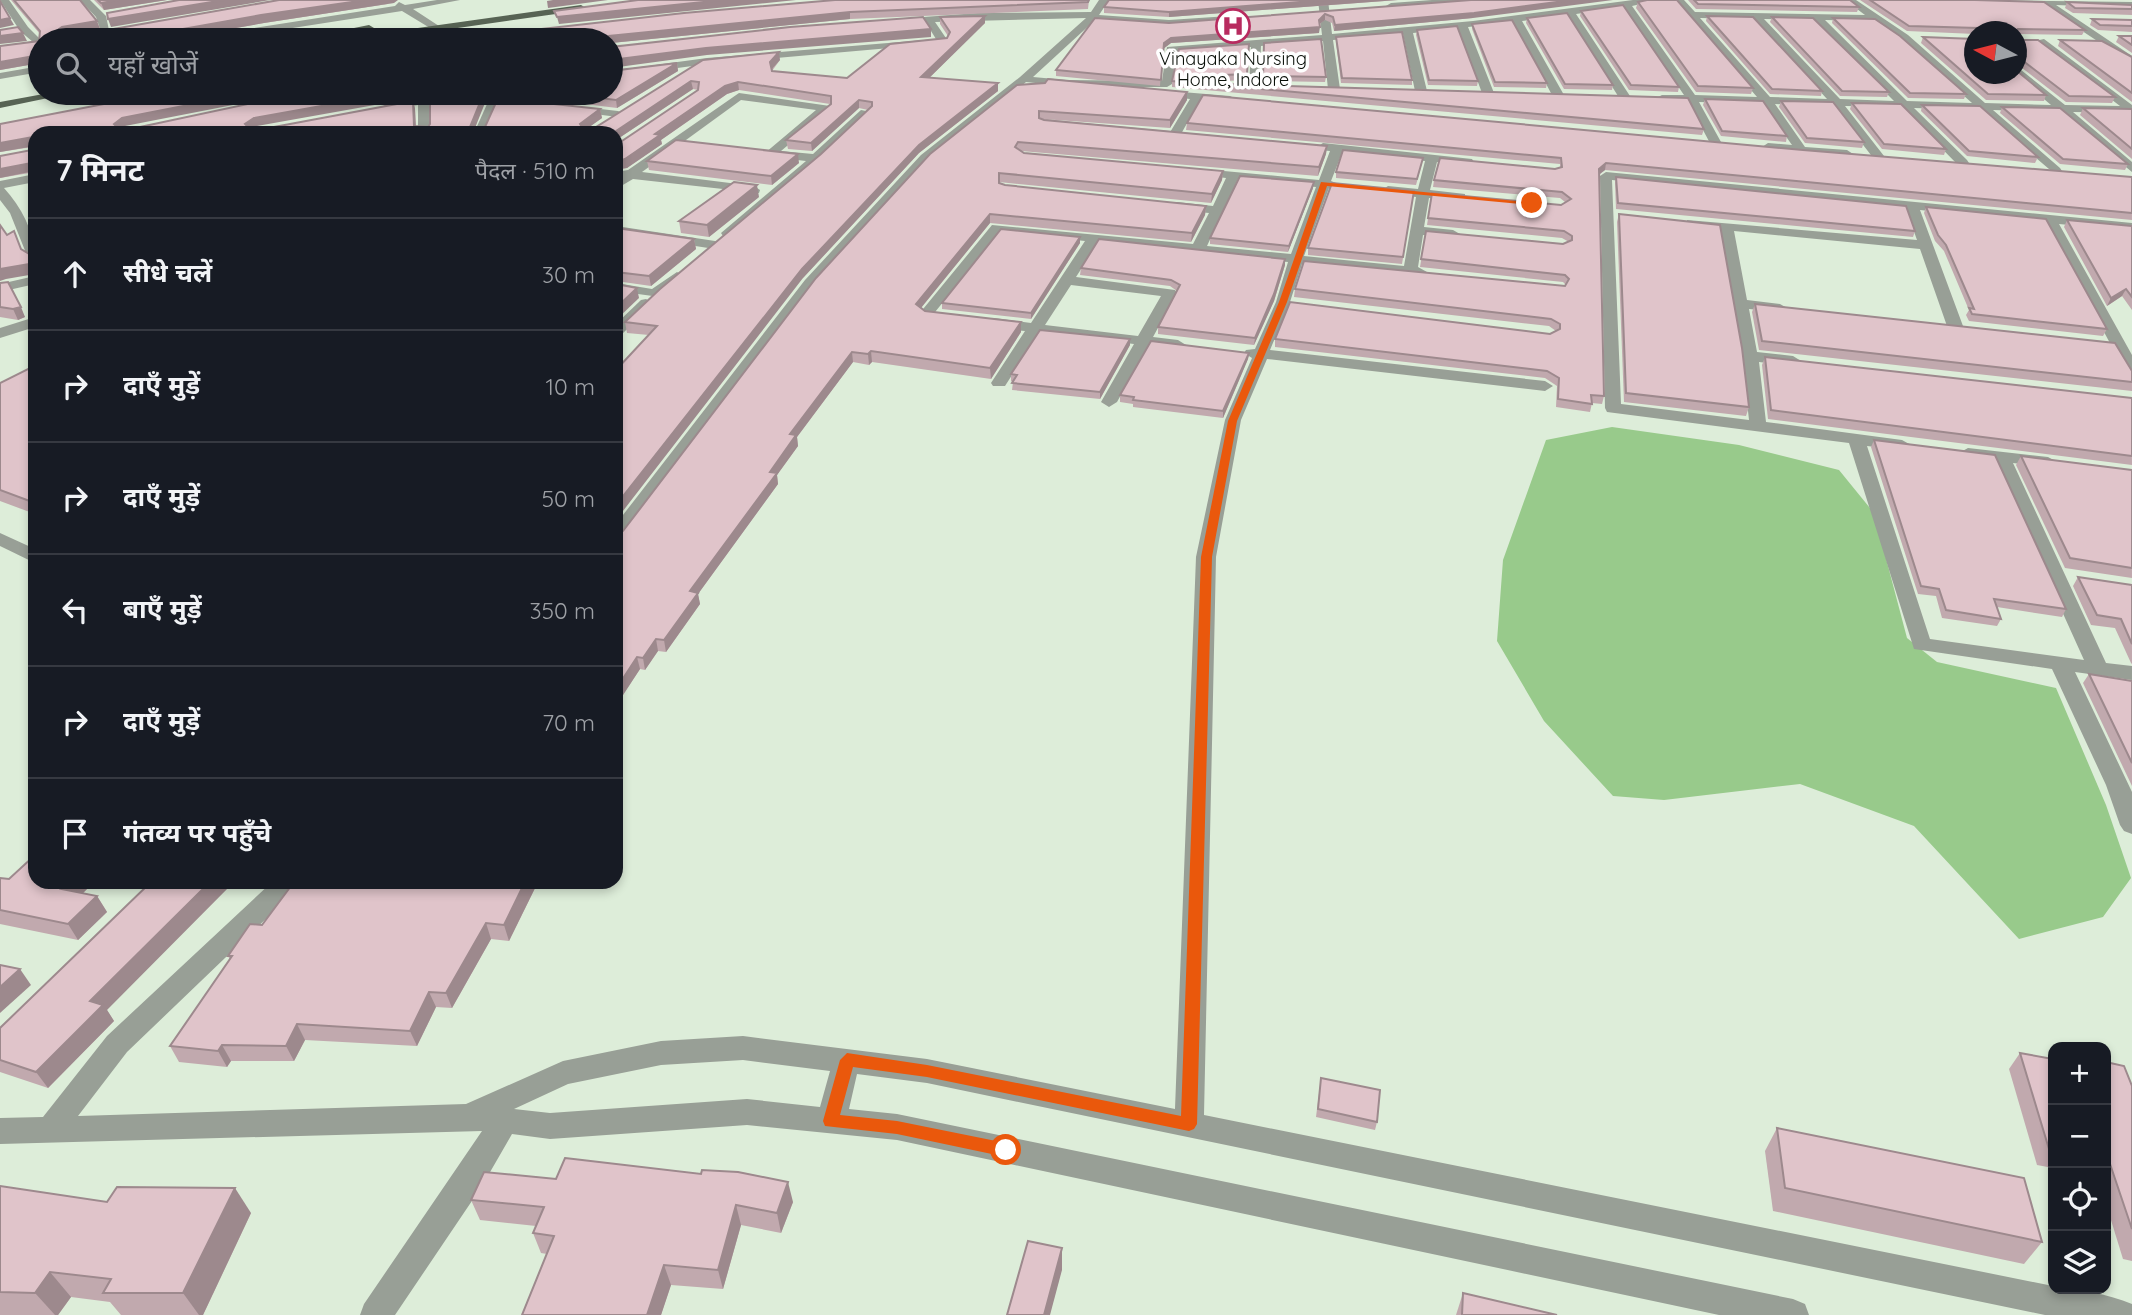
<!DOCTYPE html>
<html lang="hi">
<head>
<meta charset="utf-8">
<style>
	body { margin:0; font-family:Quicksand,"Noto Sans Devanagari",sans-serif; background:#20242c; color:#f1f3f6 }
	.controls { position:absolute; right:21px; bottom:21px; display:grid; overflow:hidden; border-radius:14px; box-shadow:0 4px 10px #0003 }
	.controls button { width:63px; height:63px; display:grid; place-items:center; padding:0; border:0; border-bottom:2px solid #363941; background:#171b24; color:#f1f3f6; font:35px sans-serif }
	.compass { position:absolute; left:1964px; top:21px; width:63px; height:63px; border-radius:50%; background:#171b24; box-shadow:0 4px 10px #0003; rotate:277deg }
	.stop { position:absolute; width:21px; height:21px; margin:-16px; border:5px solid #ea580c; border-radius:50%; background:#fff }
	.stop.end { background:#ea580c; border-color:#fff; box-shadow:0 2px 7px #0008 }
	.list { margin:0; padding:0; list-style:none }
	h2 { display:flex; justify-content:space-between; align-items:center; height:91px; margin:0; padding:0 28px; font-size:30px }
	h2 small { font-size:23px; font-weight:400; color:#9ea1a6 }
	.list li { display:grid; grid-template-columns:46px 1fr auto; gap:21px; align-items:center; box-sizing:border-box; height:112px; padding:0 28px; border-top:2px solid #363941 }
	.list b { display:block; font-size:26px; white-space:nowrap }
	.list em { font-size:23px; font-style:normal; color:#9ea1a6 }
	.icon { flex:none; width:38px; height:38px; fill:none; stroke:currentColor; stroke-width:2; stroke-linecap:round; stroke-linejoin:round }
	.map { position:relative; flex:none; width:2132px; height:1315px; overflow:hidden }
	.search { position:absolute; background:#171b24; box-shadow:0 4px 10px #0003; left:28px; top:28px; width:595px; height:77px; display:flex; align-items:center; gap:18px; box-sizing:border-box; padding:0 24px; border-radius:38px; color:#9ea1a6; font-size:26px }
	.panel { position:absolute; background:#171b24; box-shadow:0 4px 10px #0003; left:28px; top:126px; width:595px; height:763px; border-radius:21px }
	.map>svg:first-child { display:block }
	.water { fill:#98ca8b }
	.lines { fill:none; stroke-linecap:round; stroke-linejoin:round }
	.minor { fill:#989f96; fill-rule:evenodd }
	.major { fill:#576354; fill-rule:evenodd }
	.wall { fill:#c1a9ae }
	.shaded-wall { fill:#9d898d }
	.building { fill:#e0c4ca; stroke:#9d898d; stroke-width:2 }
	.route { fill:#ea580c }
	.labels { text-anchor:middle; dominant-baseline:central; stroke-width:7; stroke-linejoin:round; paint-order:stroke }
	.far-poi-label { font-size:18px; fill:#090f08; stroke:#fff }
</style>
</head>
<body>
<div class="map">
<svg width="2132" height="1315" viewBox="0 0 2132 1315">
	<rect width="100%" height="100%" fill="#ddedd9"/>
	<polygon class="water" points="1612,427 1739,445 1839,470 1874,513 1907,638 1937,662 2056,688 2106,805 2131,878 2103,917 2019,939 1914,826 1800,784 1664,800 1613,796 1544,721 1497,641 1503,560 1546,440"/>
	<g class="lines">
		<g class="minor">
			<polygon points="0,0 9,0 28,27 41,40 40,48 20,31"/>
			<polygon points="80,0 90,0 106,16 110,35 102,35 96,17"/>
			<polygon points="437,0 460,0 413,9 439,26 440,28 435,31 402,11 215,40 192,40 197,37 395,6 399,2 405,5"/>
			<path d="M1099,0H1109L1099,15L1169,20L1244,15L1249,18L1244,21L1169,26L1094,21L1033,77L1066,80L1162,81L1167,47L1322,35L1318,0H1328L1332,34L1473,21L1633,0H1658L1632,6L1695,95L1757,97L1674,0H1684L1695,12L1865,15L1845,0H1856L1908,35L1985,103L2051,105L2015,74L2016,66L2065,105L2120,106L2035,41L2044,39L2132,105V113L2073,112L2132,162V172L2059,112L1993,110L2060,168L2062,171L2056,175L1980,110L1914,108L1967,160L1969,163L1963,167L1959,166L1901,107L1845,106L1884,156L1878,160L1874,159L1833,106L1775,104L1805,147L1847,150L1853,154L1851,157L1764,150L1762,147L1768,143L1792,145L1763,104L1699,102L1721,142L1711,145L1688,102L1662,101L1656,98L1662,95H1684L1623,7L1576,14L1630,96L1624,99L1618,96L1567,15L1522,21L1564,95L1558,98L1552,95L1513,22L1468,27L1494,93L1488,96L1482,93L1458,28L1413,33L1427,91L1421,94L1415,91L1403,34L1333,40L1340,89L1334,92L1328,89L1323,41L1261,46L1259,87L1254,90L1249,87L1251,47L1176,52L1172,84L1167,87H1073L1026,82L929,161L815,286L623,541L616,543V524L805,280L921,155L1020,77L1086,18L935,22L948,41L947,43L707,64L611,77V71L707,58L936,39L926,23L897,25L892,22L897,19L977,13L1091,12ZM1700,18L1753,19L1827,99L1770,97ZM1764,19L1813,20L1894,101L1840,99ZM1825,20L1874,21L1900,39L1972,103L1907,101Z"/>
			<polygon points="1432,0 1475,0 1470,3 1391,9 1386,6 1391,3"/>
			<polygon points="1968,0 2132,2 2132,8 2056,5 2132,56 2132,64 2043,5 1973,3"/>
			<polygon points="514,31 518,32 518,36 490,40 464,40"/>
			<polygon points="40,66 40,72 0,79 0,73"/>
			<polygon points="1158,90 1230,96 1236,99 1230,102 1200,100 1181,134 1175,138 1169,134 1190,99 1154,95 1152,93"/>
			<polygon points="453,93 478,93 430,103 430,133 418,133 418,105 387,110 381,107 387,104"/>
			<polygon points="492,93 503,93 486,133 474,133"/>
			<polygon points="739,93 830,106 830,110 781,151 813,154 861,110 871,112 820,161 733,236 723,236 721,233 806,161 771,157 765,153 816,110 741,100 642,172 754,186 760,190 759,193 633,179 616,189 616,179 622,171 628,170"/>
			<polygon points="574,106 618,111 624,114 618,117 570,111 570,107"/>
			<path d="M1323,143L1472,159L1474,162L1468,166L1437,162L1430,190L1465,194V200L1429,198L1424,227L1453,230L1460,234L1453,238L1423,235L1418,267L1427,272L1420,276L1302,264L1290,302L1270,350L1545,381L1553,386L1545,391L1267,359L1241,420L1216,557L1204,1115L2053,1286V1289C2079,1289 2108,1294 2132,1304V1315H2045L927,1083L857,1074L849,1109L897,1114L1793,1299L1805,1304L1809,1315H1719L897,1140L747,1125L550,1139L512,1134L482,1186L395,1315H360L364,1304L482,1131L0,1144V1118L43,1117L107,1036L272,882H300L297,889L127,1052L78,1116L466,1104L563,1061L661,1041L743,1036L927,1059L1175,1109L1196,557L1225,420L1252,358L1244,353L1246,350L1255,349L1276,302L1288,262L1098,243L1076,277L1175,290L1177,293L1153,337L1178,340L1186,345L1178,350L1148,346L1117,402L1109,407L1101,402L1134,344L1039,333L1005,386H993L991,383L1025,331L994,328L986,323L994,318L1031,323L1085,241L1000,232L931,317L926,318L919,314L992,225L1193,244L1209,213L1177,210L1170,206L1177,202L1213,206L1226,178L1192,174V168L1319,180L1330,151L1319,150L1317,147ZM1342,153L1425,161L1418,189L1388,186L1382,190L1388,194L1416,197L1404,266L1304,256L1329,188H1339L1341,185L1331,181ZM1238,179L1316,187L1291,254L1207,246ZM1071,285L1161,296L1138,336L1045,325ZM743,1060L830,1071L820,1107L747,1099L550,1113L514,1109L568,1084L661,1065Z"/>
			<path d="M1606,172L2132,223V231L2059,224L2132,355V374L2124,369L2045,223L1920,210L1963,326L1955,331L1947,326L1920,249L1734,231L1747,300L1780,304L1787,308L1780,312L1749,309L1757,352L1793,356L1801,361L1793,366L1759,362L1766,422L1902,440L1911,445L1902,450L1867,446L1930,639L2084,660L1994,461L1968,458L1959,453L1968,448L2048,457L2057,462L2048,467L2013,463L2106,663L2132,666V680L2075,672L2132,792V834L2124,831L2120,825L2106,785L2052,669L1914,649L1849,443L1607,412L1605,408L1600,176ZM1612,180L1906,209L1917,240L1687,220V226L1720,230L1742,356L1749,420L1621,404Z"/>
			<path d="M35,174V182L4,188C23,209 35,233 35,262L28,258L10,213L0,200V181Z"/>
			<polygon points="616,226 715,241 722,245 715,249 616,234"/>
			<polygon points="677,272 684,276 660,297 616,291 616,283 652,289"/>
			<polygon points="35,276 35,284 0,292 0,284"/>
			<polygon points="646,299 653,303 651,306 621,335 616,337 616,324 641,300"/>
			<polygon points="35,317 35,327 0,338 0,328"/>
			<polygon points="0,533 35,549 35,563 0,546"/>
		</g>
		<g class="major">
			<polygon points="581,5 586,8 584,10 374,40 349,40 354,37"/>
			<polygon points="369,25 374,28 373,30 315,40 294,40"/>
			<polygon points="49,93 72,93 0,108 0,102"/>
		</g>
	</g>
	<g class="wall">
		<polygon points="11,0 80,0 97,21 100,29 65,35 79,35 394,3 264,23 167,40 40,40 40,63 0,70 0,46 39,41 40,34"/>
		<polygon points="94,0 167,0 104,10"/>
		<polygon points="835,0 1089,0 1088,9 850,19 611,43 611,40 489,40 487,35"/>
		<polygon points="1398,0 1169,17 1104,13 1104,7"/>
		<polygon points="1471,0 1473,18 1334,31 1332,23 1325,20 1319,24 1319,33 1171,43 1163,49 1160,86 1056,76 1056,70 1169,23"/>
		<polygon points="1688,0 1850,0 1859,7 1857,12 1696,9"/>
		<polygon points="1860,0 1975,0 2085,30 2082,35 2017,34 2017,32 1975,32 1975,34 1907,31"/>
		<polygon points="1638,2 1753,88 1751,94 1696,92 1636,8"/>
		<polygon points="2067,2 2132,5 2132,15 2073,13 2065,8"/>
		<polygon points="1581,11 1679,87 1678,92 1629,90 1580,16"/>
		<polygon points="985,16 985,23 929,78 998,91 919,153 803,278 649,335 627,333 625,322 821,154 868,110 859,108 812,151 788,149 786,140 830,104 739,90 727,94 661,140 662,144 627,168 620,169 616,173 616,145 698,90 693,89 616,140 616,133 35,133 35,172 0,178 32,150 32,147 0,152 0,124 125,126 125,127 274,127 413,101 415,109 416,126 485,127 600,109 602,118 589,127 596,127 703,60 780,60 772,71 847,78 947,38 948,36 940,24 940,17"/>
		<polygon points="1707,16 1822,91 1821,96 1770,94 1706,21"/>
		<polygon points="1772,17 1889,92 1887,97 1840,96 1770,22"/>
		<polygon points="1527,18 1613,85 1612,90 1564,89 1526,23"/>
		<polygon points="1833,18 1966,94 1964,99 1908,98 1832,23"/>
		<polygon points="2092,19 2132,20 2132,32 2098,30 2090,25"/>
		<polygon points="1472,24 1547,83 1546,88 1494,87 1472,29"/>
		<polygon points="1417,30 1478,81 1477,86 1428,85 1416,35"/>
		<polygon points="2119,36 2132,36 2132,53 2116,42"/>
		<polygon points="1336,37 1412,80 1412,85 1341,83 1336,42"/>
		<polygon points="1923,37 2046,95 2044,101 1986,100 1921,43"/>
		<polygon points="2018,40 2115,97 2112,103 2066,102 2017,64"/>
		<polygon points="2060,40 2132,57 2132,102 2058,46"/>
		<polygon points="1264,43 1326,77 1325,82 1263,81"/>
		<polygon points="1249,44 1247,80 1224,81 1223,84 1704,129 1702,135 1172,87 1172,81"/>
		<polygon points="677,63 678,71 617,108 504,94 504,93 611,93"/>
		<polygon points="1017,85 1187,92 1187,100 1170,128 1042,119 1327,146 1326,154 1318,176 1021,151 1024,153 1223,171 1222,180 1211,203 999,182 1005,185 1206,206 1205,215 1191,242 990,223 921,308 925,311 1021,332 991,379 872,362 869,365 853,362 797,437 798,446 777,475 778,484 698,594 700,604 666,652 658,651 645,670 640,669 623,695 616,694 616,533 623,531"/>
		<polygon points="1705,99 1787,136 1786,142 1721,136 1703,105"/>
		<polygon points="1781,101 1864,142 1862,148 1805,143 1779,107"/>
		<polygon points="1852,103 1946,149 1944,155 1882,149 1850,109"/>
		<polygon points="1922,105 2038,157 2035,163 1967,156 1921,111"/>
		<polygon points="2002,107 2128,164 2125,170 2060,164 2000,113"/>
		<polygon points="2083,108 2132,109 2132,159 2080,115"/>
		<polygon points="1187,123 1803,150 2132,177 2132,220 1605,170 1599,175 1604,396 1602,404 1592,403 1590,412 1556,407 1557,386 1545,378 1275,347 1275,339 1550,334 1556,331 1549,326 1294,297 1295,289 1565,286 1566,285 1563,282 1420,267 1426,231 1563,244 1569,242 1562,238 1427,225 1432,193 1561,205 1565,202 1560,198 1433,187 1434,180 1555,169 1560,167 1560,164 1186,130"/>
		<polygon points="647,161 799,163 772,185 649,170"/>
		<polygon points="1422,163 1416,185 1336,178 1336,172"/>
		<polygon points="1616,177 1915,231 1913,237 1616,209 1615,183"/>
		<polygon points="1313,188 1288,252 1210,244 1210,238"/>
		<polygon points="1414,191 1402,264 1308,255 1308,248"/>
		<polygon points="759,197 709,237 681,233 679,221"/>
		<polygon points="1926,207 2107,329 2103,336 1969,321 1966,315 1969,310 1944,251 1935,241 1924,213"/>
		<polygon points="1619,214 1749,407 1746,416 1624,402 1617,222"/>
		<polygon points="2067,220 2132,226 2132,310 2122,296 2107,306 2064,227"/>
		<polygon points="616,228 694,239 696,249 651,286 616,281"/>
		<polygon points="1080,237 1080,243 1031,319 942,309 942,303"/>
		<polygon points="1285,265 1274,301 1254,345 1158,334 1158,327 1177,291 1170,286 1080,275 1081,268"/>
		<polygon points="0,283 25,317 18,320 0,317"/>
		<polygon points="1755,304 2132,371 2132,391 1759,350 1752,312"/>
		<polygon points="1130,345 1100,399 1012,390 1013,382 1011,381 1011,374"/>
		<polygon points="1249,353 1248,359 1223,418 1133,407 1133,404 1120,402 1120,395"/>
		<polygon points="1765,357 2132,398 2132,465 1768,419 1762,365"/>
		<polygon points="35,368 35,514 0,501 0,383"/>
		<polygon points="1874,440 2066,609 2062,617 1997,607 2001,619 1997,626 1942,618 1936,596 1918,594 1871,447"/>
		<polygon points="2021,456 2132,470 2132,578 2065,568 2016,465"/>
		<polygon points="2078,577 2132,585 2132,664 2131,663 2115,628 2091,625 2073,586"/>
		<polygon points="2089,674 2132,681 2132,786 2083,683"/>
		<polygon points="0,878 35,882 94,882 82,894 97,896 107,912 78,940 0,924"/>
		<polygon points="538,882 509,941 491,939 452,1008 436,1007 417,1046 305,1040 294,1061 231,1061 227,1067 179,1062 170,1046 230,960 228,956"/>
		<polygon points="107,1010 114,1021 48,1088 0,1072 0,1028"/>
		<polygon points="2020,1053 2053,1059 2053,1168 2037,1165 2009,1069"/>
		<polygon points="2106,1062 2132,1086 2132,1261 2123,1259 2106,1204"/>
		<polygon points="1321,1078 1377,1122 1375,1130 1316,1117"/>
		<polygon points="1777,1128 2042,1242 2024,1264 1773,1211 1765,1151"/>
		<polygon points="0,1186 107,1202 251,1213 203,1315 121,1315 110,1302 71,1297 58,1315 0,1315"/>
		<polygon points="471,1200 793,1202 781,1233 741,1225 723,1289 671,1285 661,1315 522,1315 547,1254 541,1253 533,1233 536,1226 480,1220"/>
		<polygon points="1463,1293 1557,1315 1456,1315"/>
	</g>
	<g class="shaded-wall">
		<polygon points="119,0 167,0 104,10 101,3"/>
		<polygon points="224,0 270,0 111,27 108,19"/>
		<polygon points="366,0 398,0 394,3 264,23 167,40 121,40 261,15"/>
		<polygon points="553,0 608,0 548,8 547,1"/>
		<polygon points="723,0 796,0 559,24 557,17"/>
		<polygon points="1326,0 1398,0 1169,17 1169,12"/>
		<polygon points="1572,0 1613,0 1473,18 1334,31 1335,25"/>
		<polygon points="850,12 850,19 611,43 611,40 608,40 609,36"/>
		<polygon points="1325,14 1325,20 1318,25 1319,20"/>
		<polygon points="985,16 985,23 922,85 921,77"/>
		<polygon points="10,18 14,25 0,28 0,20"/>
		<polygon points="97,21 100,29 66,34 58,40 55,32 62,27"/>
		<polygon points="1320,27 1319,33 1171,43 1163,49 1160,86 1164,43 1171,38"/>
		<polygon points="931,29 931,37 707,55 611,68 611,60 706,48"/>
		<polygon points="23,33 27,41 0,44 0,36"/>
		<polygon points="779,52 780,60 771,70 770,62"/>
		<polygon points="40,55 40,63 0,70 0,62"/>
		<polygon points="677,63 678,71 617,108 616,100"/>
		<polygon points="691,81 693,89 616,140 616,133 613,132"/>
		<polygon points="738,82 739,90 727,94 661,140 662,144 627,168 620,169 616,173 616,162 725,86"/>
		<polygon points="998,83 998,91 919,153 803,278 616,520 616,505 802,269 919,145"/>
		<polygon points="1187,92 1187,100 1170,128 1170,120"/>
		<polygon points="250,93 294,93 125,126 117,133 114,124 122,118"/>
		<polygon points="394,93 442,93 257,126 248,133 245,124 254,118"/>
		<polygon points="484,93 489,93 473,133 470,127"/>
		<polygon points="859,100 859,108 812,151 811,143"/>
		<polygon points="413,101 415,109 416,133 414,126"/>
		<polygon points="600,109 602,118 581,133 580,124"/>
		<polygon points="33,137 35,146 0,152 0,143"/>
		<polygon points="1327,146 1326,154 1318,176 1319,167"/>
		<polygon points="798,154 799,163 772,185 771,176"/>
		<polygon points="31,163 34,171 0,178 0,169"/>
		<polygon points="1606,163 1605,170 1597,176 1599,169"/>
		<polygon points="1223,171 1222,180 1211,203 1212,194"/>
		<polygon points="1314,182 1313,188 1288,252 1289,246"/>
		<polygon points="757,185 759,197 709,237 707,225"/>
		<polygon points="1206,206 1205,215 1191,242 1192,233"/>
		<polygon points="990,214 990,223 916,314 916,304"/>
		<polygon points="1080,237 1080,243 1031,319 1031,313"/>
		<polygon points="694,239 696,249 651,286 649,276"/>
		<polygon points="1285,259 1285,265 1274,301 1254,345 1255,338"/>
		<polygon points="35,263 35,274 6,279 0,281 0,269"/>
		<polygon points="637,288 639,298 616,320 616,308"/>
		<polygon points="2126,289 2122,296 2107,306 2111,298"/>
		<polygon points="21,307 25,317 18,320 13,309"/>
		<polygon points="1021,322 1021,332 991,379 990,368"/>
		<polygon points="1130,339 1130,345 1100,399 1100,392"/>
		<polygon points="871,351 872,362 869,365 868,354"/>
		<polygon points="852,352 853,362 797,437 798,446 777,475 778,484 698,594 700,604 666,652 664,640 690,591 770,472 790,434"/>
		<polygon points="1249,353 1248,359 1223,418 1223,411"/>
		<polygon points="656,639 658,651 645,670 643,658"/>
		<polygon points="637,657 640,669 623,695 620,683"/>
		<polygon points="68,882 94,882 71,905 61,889"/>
		<polygon points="210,882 234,882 107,1010 114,1021 48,1088 36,1072 90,1001"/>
		<polygon points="525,882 538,882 509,941 504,925"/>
		<polygon points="97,896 107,912 78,940 68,924"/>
		<polygon points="486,923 491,939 452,1008 446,993"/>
		<polygon points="20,969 31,985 0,1013 0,987"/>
		<polygon points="429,992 436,1007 417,1046 410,1031"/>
		<polygon points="297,1024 305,1040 294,1061 286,1046"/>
		<polygon points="222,1045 231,1061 227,1067 218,1051"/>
		<polygon points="788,1182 793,1202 781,1233 777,1213"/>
		<polygon points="235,1188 251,1213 203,1315 199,1315 183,1293"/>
		<polygon points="736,1205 741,1225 723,1289 718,1270"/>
		<polygon points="1062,1248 1062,1270 1050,1315 1044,1315"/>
		<polygon points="664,1265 671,1285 661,1315 647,1315"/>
		<polygon points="50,1272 71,1297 58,1315 55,1315 35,1293"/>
	</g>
	<g class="building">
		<polygon points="14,0 80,0 97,21 62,27 55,32 58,35 79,35 279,0 366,0 261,15 121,40 40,40 40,55 0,62 0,46 39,41 40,31"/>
		<polygon points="98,0 119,0 101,3"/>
		<polygon points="179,0 224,0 108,19 107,13"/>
		<polygon points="638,0 723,0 557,17 554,11"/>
		<polygon points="835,0 1089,0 1088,2 850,12 609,36 608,40 490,40 487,35 684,13"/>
		<polygon points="1109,0 1326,0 1169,12 1104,7"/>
		<polygon points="1471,0 1572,0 1474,13 1335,25 1333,17 1325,14 1319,20 1320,27 1171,38 1164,43 1161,80 1056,70 1095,18 1169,23"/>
		<polygon points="1647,0 1677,0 1753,88 1698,86 1638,2"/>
		<polygon points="1694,0 1850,0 1859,7 1698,4"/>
		<polygon points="1870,0 1975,0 2044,2 2085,30 2018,29 2017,34 2017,32 1978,32 1978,28 1909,26"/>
		<polygon points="0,1 10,18 0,20"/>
		<polygon points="2067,2 2132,5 2132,9 2075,8"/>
		<polygon points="1623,5 1679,87 1631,85 1581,11"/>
		<polygon points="1567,13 1613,85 1565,84 1527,18"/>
		<polygon points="985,16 921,77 998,83 919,145 802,269 616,505 616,370 657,326 625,322 660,289 821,154 872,106 872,102 859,100 811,143 786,140 831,104 831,96 738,82 725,86 655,134 660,135 625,159 616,162 616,145 698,90 699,82 691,81 613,133 196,133 202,130 188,133 35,133 35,166 34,166 31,163 0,169 0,156 32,150 33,137 0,143 0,124 161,93 250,93 122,118 114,124 117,127 140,127 300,93 394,93 254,118 245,124 248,127 274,127 413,101 414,126 428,127 430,124 430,98 453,93 484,93 470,127 485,127 498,98 600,109 580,124 582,127 596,127 703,60 779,52 770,62 772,71 847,78 890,44 947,38 950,32 940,17"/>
		<polygon points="1707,16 1753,17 1822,91 1772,89"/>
		<polygon points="923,17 931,29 706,48 611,60 611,47 790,27"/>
		<polygon points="1772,17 1813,18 1889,92 1842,91"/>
		<polygon points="1833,18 1875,19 1900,36 1966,94 1910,93"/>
		<polygon points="2092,19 2132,20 2132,26 2100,25"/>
		<polygon points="1512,20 1547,83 1495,82 1472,24"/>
		<polygon points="1457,26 1478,81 1429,80 1417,30"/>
		<polygon points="18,27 23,33 0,36 0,30"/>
		<polygon points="1402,32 1412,80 1342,78 1336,37"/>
		<polygon points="2119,36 2132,36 2132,45"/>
		<polygon points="1923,37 1975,39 1975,74 2017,74 2017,71 2046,95 1988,94"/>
		<polygon points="2017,38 2018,40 2038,40 2115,97 2069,96 2018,57 2017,66"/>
		<polygon points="1321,39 1326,77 1263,76 1264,43"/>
		<polygon points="2060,40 2102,41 2132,57 2132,93"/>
		<polygon points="1249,44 1247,74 1224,75 1223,84 1688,98 1704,129 1172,81 1179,49"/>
		<polygon points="677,63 616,100 559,93 611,93 611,71"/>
		<polygon points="1048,79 1187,92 1170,120 1039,111 1039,118 1044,120 1327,146 1319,167 1018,142 1015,147 1024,153 1223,171 1212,194 999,173 999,183 1005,185 1206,206 1192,233 990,214 916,304 925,311 1021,322 990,368 871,351 868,354 852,352 790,434 796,435 770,472 777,473 690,591 698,593 664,640 656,639 643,658 637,657 620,683 616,682 616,533 623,531 816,278 930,154 1017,85 1045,83"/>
		<polygon points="1203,95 1803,150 2132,177 2132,213 1606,163 1599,169 1604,396 1591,395 1592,404 1558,399 1559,378 1547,371 1275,339 1290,302 1550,334 1560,329 1560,324 1551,319 1295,289 1304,261 1565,286 1569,279 1565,275 1421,259 1426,231 1563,244 1572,240 1572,236 1564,231 1428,218 1432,193 1561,205 1571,199 1562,192 1434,180 1440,158 1555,169 1562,167 1561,158 1187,123"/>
		<polygon points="1705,99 1763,101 1787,136 1722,131"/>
		<polygon points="1781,101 1833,102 1864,142 1807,138"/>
		<polygon points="1852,103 1901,104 1946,149 1884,144"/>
		<polygon points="1922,105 1980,106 2038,157 1969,151"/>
		<polygon points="2002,107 2060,108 2128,164 2063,159"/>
		<polygon points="2083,108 2132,109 2132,149"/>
		<polygon points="676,140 798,154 771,176 647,161"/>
		<polygon points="1343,150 1423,158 1417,179 1336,172"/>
		<polygon points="1240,176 1314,182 1289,246 1210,238"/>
		<polygon points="1616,177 1906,206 1915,231 1618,203"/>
		<polygon points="734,182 757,185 707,225 679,221"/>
		<polygon points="1332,183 1414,191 1403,257 1308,248"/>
		<polygon points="1926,207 2046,219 2107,329 1972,314 1969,308 1974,309 1946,245 1938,235"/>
		<polygon points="1619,214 1720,225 1742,348 1749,407 1626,393"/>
		<polygon points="35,220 35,263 0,269 0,225 7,235 14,231 21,249 31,255 33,241 29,223"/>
		<polygon points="2067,220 2132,226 2132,297 2126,289 2111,298"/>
		<polygon points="616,228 694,239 649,276 616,272"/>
		<polygon points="1001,229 1080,237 1031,313 942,303"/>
		<polygon points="1099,239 1285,259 1274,294 1255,338 1158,327 1180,285 1171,280 1081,268"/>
		<polygon points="8,282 21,307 13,309 0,307 0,283"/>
		<polygon points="616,284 637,288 616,308"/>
		<polygon points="1755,304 2115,343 2132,371 2132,382 1762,341"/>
		<polygon points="1040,330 1130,339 1100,392 1012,383 1017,375 1011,374"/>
		<polygon points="1151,341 1249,353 1223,411 1133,400 1134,397 1120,395"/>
		<polygon points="1765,357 2132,398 2132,456 1771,410"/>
		<polygon points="32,367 35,368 35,435 31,437 35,439 35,503 0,490 0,383"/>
		<polygon points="1874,440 1995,455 2066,609 1994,599 2001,619 1946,610 1939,589 1921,586"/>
		<polygon points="2021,456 2132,470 2132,568 2070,558"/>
		<polygon points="2078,577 2132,585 2132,644 2121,619 2097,615"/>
		<polygon points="2089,674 2132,681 2132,763"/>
		<polygon points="35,855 35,882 68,882 61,889 97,896 68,924 0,910 0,878 9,879"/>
		<polygon points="151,882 210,882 90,1001 103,1005 36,1072 0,1060 0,1028"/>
		<polygon points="294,882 525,882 504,925 486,923 446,993 429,992 410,1031 297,1024 286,1046 222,1045 218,1051 170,1046 232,956 228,956 250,924 262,925"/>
		<polygon points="0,965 20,969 0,987"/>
		<polygon points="2020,1053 2053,1059 2053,1150 2049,1149"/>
		<polygon points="2106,1062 2124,1066 2132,1086 2132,1229 2109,1161 2106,1160"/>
		<polygon points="1321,1078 1380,1090 1377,1122 1318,1109"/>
		<polygon points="1777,1128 2024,1178 2042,1242 1785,1188"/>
		<polygon points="565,1158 701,1174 702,1170 738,1172 788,1182 777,1213 736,1205 718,1270 664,1265 647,1315 522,1315 554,1236 533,1233 544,1207 471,1200 484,1172 556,1179"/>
		<polygon points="0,1186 107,1202 117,1187 235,1188 183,1293 103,1293 111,1279 50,1272 35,1293 0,1292"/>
		<polygon points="1028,1241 1062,1248 1044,1315 1007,1315"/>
		<polygon points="1463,1293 1557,1315 1462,1315"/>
	</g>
	<polygon class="route" points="1321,182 1536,203 1532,205 1327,186 1287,302 1237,421 1212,557 1197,1124 1194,1129 1189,1131 927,1077 853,1067 840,1115 897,1121 1006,1143 1012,1145 1014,1150 1012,1155 1006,1157 897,1134 825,1126 823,1121 840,1060 847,1053 927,1065 1181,1116 1201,557 1228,421 1279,302"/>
	<defs>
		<g id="hospital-ring" transform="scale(1.75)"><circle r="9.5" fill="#fff" stroke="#b82b5f" stroke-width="1.5"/><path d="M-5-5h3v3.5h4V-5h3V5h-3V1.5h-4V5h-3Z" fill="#b82b5f"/></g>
	</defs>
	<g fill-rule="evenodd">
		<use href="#hospital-ring" x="1233" y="26"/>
	</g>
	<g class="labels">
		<g class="far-poi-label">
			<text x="1233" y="58">Vinayaka Nursing<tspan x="1233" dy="21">Home, Indore</tspan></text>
		</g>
	</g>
</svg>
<div class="controls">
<button>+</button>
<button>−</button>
<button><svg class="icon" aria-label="locate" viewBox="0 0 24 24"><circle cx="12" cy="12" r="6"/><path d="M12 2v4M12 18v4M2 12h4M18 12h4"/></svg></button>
<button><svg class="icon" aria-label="layers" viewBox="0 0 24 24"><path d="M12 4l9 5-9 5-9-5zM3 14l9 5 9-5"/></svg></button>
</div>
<svg class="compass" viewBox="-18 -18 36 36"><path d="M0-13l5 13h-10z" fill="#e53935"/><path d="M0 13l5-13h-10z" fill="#9ea1a6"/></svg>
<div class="stop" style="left:1006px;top:1150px"></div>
<div class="stop end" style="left:1532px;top:203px"></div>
<div class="search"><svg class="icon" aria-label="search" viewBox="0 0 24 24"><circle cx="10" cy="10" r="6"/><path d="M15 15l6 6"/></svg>यहाँ खोजें</div>
<section class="panel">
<h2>7 मिनट<small>पैदल · 510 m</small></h2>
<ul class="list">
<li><svg class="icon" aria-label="ahead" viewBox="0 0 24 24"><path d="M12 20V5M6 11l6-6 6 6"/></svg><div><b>सीधे चलें</b></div><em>30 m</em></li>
<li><svg class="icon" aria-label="right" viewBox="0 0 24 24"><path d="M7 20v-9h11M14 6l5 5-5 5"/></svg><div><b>दाएँ मुड़ें</b></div><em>10 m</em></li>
<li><svg class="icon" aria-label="right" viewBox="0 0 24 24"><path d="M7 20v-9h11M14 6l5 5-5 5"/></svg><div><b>दाएँ मुड़ें</b></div><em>50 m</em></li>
<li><svg class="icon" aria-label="left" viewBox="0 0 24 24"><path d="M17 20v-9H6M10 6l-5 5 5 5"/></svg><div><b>बाएँ मुड़ें</b></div><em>350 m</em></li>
<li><svg class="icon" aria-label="right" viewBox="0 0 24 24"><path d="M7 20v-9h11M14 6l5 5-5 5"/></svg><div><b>दाएँ मुड़ें</b></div><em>70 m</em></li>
<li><svg class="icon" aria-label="arrive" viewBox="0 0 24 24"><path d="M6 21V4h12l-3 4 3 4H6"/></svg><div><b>गंतव्य पर पहुँचे</b></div></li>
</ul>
</section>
</div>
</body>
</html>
